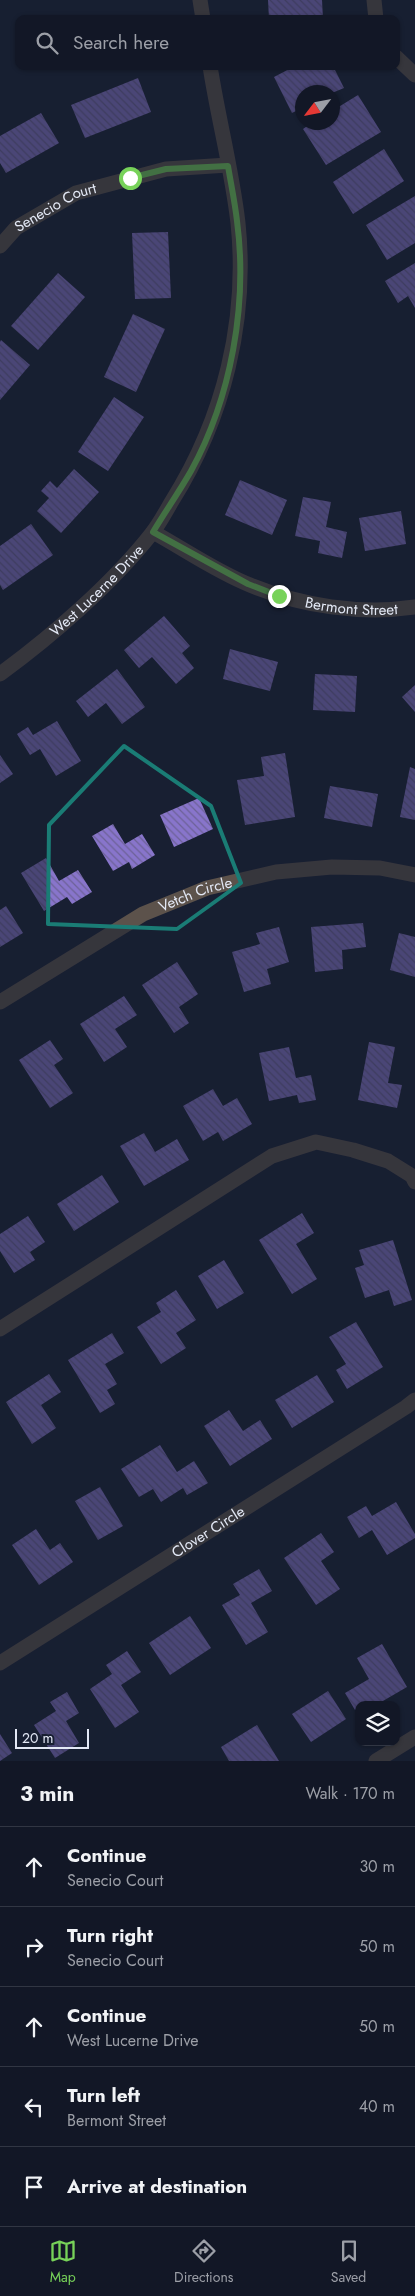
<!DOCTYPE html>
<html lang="en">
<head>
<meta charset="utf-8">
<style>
	body { margin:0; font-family:Jost,sans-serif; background:#1f2432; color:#f1f3f6 }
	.controls { position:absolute; right:15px; bottom:15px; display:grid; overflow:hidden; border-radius:10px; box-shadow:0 1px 4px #0004 }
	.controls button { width:45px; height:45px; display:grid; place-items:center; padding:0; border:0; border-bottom:1px solid #313643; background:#121726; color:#f1f3f6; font:25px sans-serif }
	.compass { position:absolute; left:295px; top:85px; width:45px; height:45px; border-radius:50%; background:#121726; box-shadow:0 1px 4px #0004; rotate:238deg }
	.scale { position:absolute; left:15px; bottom:12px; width:74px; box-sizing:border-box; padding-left:5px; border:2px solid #e3e8f5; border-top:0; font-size:14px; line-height:18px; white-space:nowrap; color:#e3e8f5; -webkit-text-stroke:4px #181f32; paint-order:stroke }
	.stop { position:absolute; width:15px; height:15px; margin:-11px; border:4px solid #77d259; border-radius:50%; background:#fff }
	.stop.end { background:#77d259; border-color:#fff; box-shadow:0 1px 5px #0008 }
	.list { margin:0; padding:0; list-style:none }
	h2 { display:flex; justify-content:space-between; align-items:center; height:65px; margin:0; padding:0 20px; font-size:21px }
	h2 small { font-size:16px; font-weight:400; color:#9c9fa7 }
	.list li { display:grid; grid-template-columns:32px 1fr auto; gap:15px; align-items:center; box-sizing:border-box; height:80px; padding:0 20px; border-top:1px solid #313643 }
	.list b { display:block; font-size:19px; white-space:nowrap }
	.list p { margin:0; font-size:16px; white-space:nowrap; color:#9c9fa7 }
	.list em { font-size:16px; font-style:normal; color:#9c9fa7 }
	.icon { flex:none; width:28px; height:28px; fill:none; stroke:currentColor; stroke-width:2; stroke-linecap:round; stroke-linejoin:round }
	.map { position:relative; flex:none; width:415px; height:1761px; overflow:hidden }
	.search { position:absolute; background:#121726; box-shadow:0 1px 4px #0004; left:15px; right:15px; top:15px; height:55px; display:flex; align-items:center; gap:12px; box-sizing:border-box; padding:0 18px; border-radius:10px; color:#9c9fa7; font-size:19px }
	.sheet { height:465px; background:#121726 }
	nav { display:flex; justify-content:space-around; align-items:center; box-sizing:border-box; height:70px; border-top:1px solid #313643; background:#121726; font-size:14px; color:#9c9fa7 }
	nav a { display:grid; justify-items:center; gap:2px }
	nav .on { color:#77d259 }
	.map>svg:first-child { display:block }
	.building { fill:url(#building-back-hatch) }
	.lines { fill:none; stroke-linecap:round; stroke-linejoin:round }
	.minor { stroke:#5c524b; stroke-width:15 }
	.route { stroke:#77d259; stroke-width:6 }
	.marked { fill:none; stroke:#1a7c75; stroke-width:4; stroke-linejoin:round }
	.labels { text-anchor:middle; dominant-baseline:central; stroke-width:4.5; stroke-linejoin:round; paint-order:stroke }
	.street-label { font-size:15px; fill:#e3e8f5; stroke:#181f32 }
</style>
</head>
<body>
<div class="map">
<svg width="415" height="1761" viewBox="0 0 415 1761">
	<defs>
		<pattern id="building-back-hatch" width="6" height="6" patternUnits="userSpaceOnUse" patternTransform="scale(1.25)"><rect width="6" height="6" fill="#8875cb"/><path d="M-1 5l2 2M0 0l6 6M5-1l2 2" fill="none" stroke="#6d6297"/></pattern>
	</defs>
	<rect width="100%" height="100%" fill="#181f32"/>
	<g class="building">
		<polygon points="268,0 322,0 323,19 269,19"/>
		<polygon points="295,66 333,66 344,88 332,93 302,92 302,108 292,113 274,77"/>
		<polygon points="138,78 151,112 85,138 71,105"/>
		<polygon points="358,95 381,132 326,165 303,129 313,122 332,122 332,111"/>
		<polygon points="41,113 59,143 6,173 0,163 0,136"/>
		<polygon points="384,149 404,181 353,214 333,182"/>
		<polygon points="415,196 415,243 387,260 366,225"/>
		<polygon points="168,232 171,298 135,299 132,233"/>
		<polygon points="415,263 415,308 408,296 398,303 385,281"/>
		<polygon points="58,273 85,297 38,350 11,326"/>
		<polygon points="133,314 165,329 136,392 104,377"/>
		<polygon points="1,340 30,365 0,400 0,342"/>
		<polygon points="114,397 144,417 108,471 78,452"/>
		<polygon points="74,469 99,492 61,533 37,511 49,498 41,491 50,481 57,488"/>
		<polygon points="240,480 287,500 272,535 225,515"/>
		<polygon points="303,497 331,502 326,527 347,532 342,558 318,553 320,541 295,536"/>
		<polygon points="401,511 406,544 365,551 359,518"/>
		<polygon points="31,524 53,555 3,590 0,585 0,546"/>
		<polygon points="164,616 190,646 182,653 194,668 176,684 152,657 139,668 124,650"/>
		<polygon points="230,649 278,662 270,691 223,679"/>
		<polygon points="117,669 145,707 122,724 106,703 88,717 76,701"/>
		<polygon points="315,674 357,676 355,712 313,710"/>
		<polygon points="415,685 415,712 402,697"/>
		<polygon points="57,721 81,761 56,776 40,749 30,755 17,734 28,727 33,735"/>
		<polygon points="285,753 295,817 245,825 237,780 264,776 261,757"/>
		<polygon points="0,755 13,774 0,783"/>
		<polygon points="410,767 415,769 415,820 400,817"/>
		<polygon points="330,786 378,794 372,827 324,818"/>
		<polygon points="199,798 213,829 174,847 160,815"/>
		<polygon points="113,824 125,844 142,834 155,855 132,869 129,862 113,871 92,836"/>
		<polygon points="46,858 59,881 78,870 92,892 72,904 67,897 44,911 21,873"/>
		<polygon points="6,906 23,933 0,947 0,910"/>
		<polygon points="363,923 366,947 342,950 343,969 315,972 311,927"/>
		<polygon points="279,927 289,962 267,969 271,984 244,992 232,952 260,944 256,933"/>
		<polygon points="399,933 415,937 415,977 390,970"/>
		<polygon points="177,962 198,994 179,1007 189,1023 174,1033 142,985"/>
		<polygon points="124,996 137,1015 115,1029 127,1047 104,1062 80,1024"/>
		<polygon points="50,1040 63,1059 54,1065 73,1093 50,1108 19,1060"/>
		<polygon points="369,1042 395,1047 388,1083 402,1085 397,1108 358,1100"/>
		<polygon points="289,1047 296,1078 311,1075 316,1100 299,1103 297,1095 269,1101 259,1053"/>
		<polygon points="213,1089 223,1106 237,1098 252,1124 223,1141 218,1132 203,1141 183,1106"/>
		<polygon points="144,1133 155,1152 177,1139 189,1160 144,1186 120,1146"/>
		<polygon points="102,1175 119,1202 74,1231 57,1204"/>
		<polygon points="302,1213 314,1233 296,1244 317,1279 292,1294 259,1240"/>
		<polygon points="28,1216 45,1242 30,1252 35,1260 14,1273 0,1251 0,1234"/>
		<polygon points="393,1240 412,1300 394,1306 389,1290 365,1298 355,1268 364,1265 359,1250"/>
		<polygon points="224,1260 244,1293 217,1309 198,1276"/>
		<polygon points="176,1290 196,1320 176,1333 186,1348 161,1364 137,1327 161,1312 156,1303"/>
		<polygon points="356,1322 383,1367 347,1389 336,1370 346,1364 329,1337"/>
		<polygon points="112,1333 124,1353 105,1364 117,1384 107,1390 115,1404 100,1413 68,1360"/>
		<polygon points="49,1374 61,1392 41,1405 56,1428 32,1444 6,1402"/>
		<polygon points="317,1375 334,1402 292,1428 275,1400"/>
		<polygon points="229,1410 243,1431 260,1420 272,1439 230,1466 204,1426"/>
		<polygon points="160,1445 177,1472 194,1461 208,1483 187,1495 183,1488 161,1502 153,1489 139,1497 121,1469"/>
		<polygon points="100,1487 123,1526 98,1540 75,1501"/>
		<polygon points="396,1502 415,1534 415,1538 387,1555 372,1530 359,1538 347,1517 366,1506 372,1516"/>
		<polygon points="36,1529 50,1550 60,1543 73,1562 39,1585 12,1545"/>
		<polygon points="321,1533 334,1552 321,1561 340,1589 316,1605 284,1558"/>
		<polygon points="259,1569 272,1591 251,1603 268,1632 246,1645 222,1605 240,1595 233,1584"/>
		<polygon points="190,1616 211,1648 170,1675 149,1643"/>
		<polygon points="382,1644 407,1687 376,1705 372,1705 370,1701 359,1705 359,1708 355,1710 345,1693 369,1679 357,1658"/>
		<polygon points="127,1651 141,1672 121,1685 139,1712 115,1728 90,1689 112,1674 106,1665"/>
		<polygon points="328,1691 346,1719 311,1742 292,1714"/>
		<polygon points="67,1692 79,1713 66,1721 79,1743 55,1758 34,1725 56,1711 50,1702"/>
		<polygon points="257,1725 279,1761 229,1761 221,1747"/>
		<polygon points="0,1734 12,1753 0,1761"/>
	</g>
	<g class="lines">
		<g class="minor">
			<polyline points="200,0 203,19"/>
			<polyline points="374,0 376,19"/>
			<polyline points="396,57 415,75"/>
			<path id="s1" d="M0,246L16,228L76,193L166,169L228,165"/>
			<path id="s2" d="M153,532C184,549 217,572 250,585C301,606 361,615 415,607"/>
			<path id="s3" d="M0,674C52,636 113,583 152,533C160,523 166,511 172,501C224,418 248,320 238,223C232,170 218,118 210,66"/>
			<path id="s4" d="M0,1002L143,914L207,888L276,872L332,867L380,868L415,875"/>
			<polyline points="0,1329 272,1156 316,1142 353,1150 388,1161 412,1176 415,1182"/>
			<path id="s5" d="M0,1663L406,1407L415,1400"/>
			<polyline points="376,1761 415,1737"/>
		</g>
	</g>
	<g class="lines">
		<path class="route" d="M130,178L166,169L228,166C231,184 235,203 237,221C248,304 231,398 191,471C179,492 165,512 153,532L248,584L279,596"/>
	</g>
	<path d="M0 0H415V1761H0ZM124,746L211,806L241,883L177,929L48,924L49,825Z" fill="#181f32" fill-opacity=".55" fill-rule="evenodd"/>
	<path class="marked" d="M124,746L211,806L241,883L177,929L48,924L49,825Z"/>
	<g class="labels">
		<g class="street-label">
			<text stroke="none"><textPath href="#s1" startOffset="69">Senecio Court</textPath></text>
			<text stroke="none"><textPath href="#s3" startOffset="128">West Lucerne Drive</textPath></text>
			<text stroke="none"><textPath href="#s2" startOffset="215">Bermont Street</textPath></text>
			<text stroke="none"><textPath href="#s4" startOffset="224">Vetch Circle</textPath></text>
			<text stroke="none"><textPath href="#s5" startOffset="246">Clover Circle</textPath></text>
		</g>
	</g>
</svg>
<div class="controls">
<button><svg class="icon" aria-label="layers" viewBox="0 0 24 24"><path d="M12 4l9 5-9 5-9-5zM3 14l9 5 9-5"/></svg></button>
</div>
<svg class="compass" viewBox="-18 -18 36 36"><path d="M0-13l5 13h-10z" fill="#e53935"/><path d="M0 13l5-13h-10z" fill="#9c9fa7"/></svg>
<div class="scale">20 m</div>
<div class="stop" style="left:130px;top:178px"></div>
<div class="stop end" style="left:279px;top:596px"></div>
<div class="search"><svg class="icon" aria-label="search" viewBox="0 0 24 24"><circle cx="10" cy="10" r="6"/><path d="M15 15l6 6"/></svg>Search here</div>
</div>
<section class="sheet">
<h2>3 min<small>Walk · 170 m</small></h2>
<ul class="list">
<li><svg class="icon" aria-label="ahead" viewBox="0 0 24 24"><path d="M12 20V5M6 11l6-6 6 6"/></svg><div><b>Continue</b><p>Senecio Court</p></div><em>30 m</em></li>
<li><svg class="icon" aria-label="right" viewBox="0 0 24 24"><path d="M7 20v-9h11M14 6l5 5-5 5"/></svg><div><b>Turn right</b><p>Senecio Court</p></div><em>50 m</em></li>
<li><svg class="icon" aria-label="ahead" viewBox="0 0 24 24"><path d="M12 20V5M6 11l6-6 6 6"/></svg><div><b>Continue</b><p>West Lucerne Drive</p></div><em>50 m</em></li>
<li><svg class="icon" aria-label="left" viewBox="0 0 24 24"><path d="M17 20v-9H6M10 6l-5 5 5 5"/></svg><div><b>Turn left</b><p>Bermont Street</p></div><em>40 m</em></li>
<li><svg class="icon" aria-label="arrive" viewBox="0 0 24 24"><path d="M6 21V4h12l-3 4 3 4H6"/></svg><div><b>Arrive at destination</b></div></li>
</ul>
</section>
<nav>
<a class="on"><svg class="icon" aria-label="map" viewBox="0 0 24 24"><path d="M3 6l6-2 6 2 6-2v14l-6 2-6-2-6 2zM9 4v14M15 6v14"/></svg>Map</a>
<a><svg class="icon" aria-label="directions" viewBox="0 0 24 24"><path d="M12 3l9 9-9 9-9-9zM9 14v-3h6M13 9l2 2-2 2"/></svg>Directions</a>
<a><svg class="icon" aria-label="saved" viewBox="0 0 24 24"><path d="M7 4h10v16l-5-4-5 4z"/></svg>Saved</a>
</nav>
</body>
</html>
